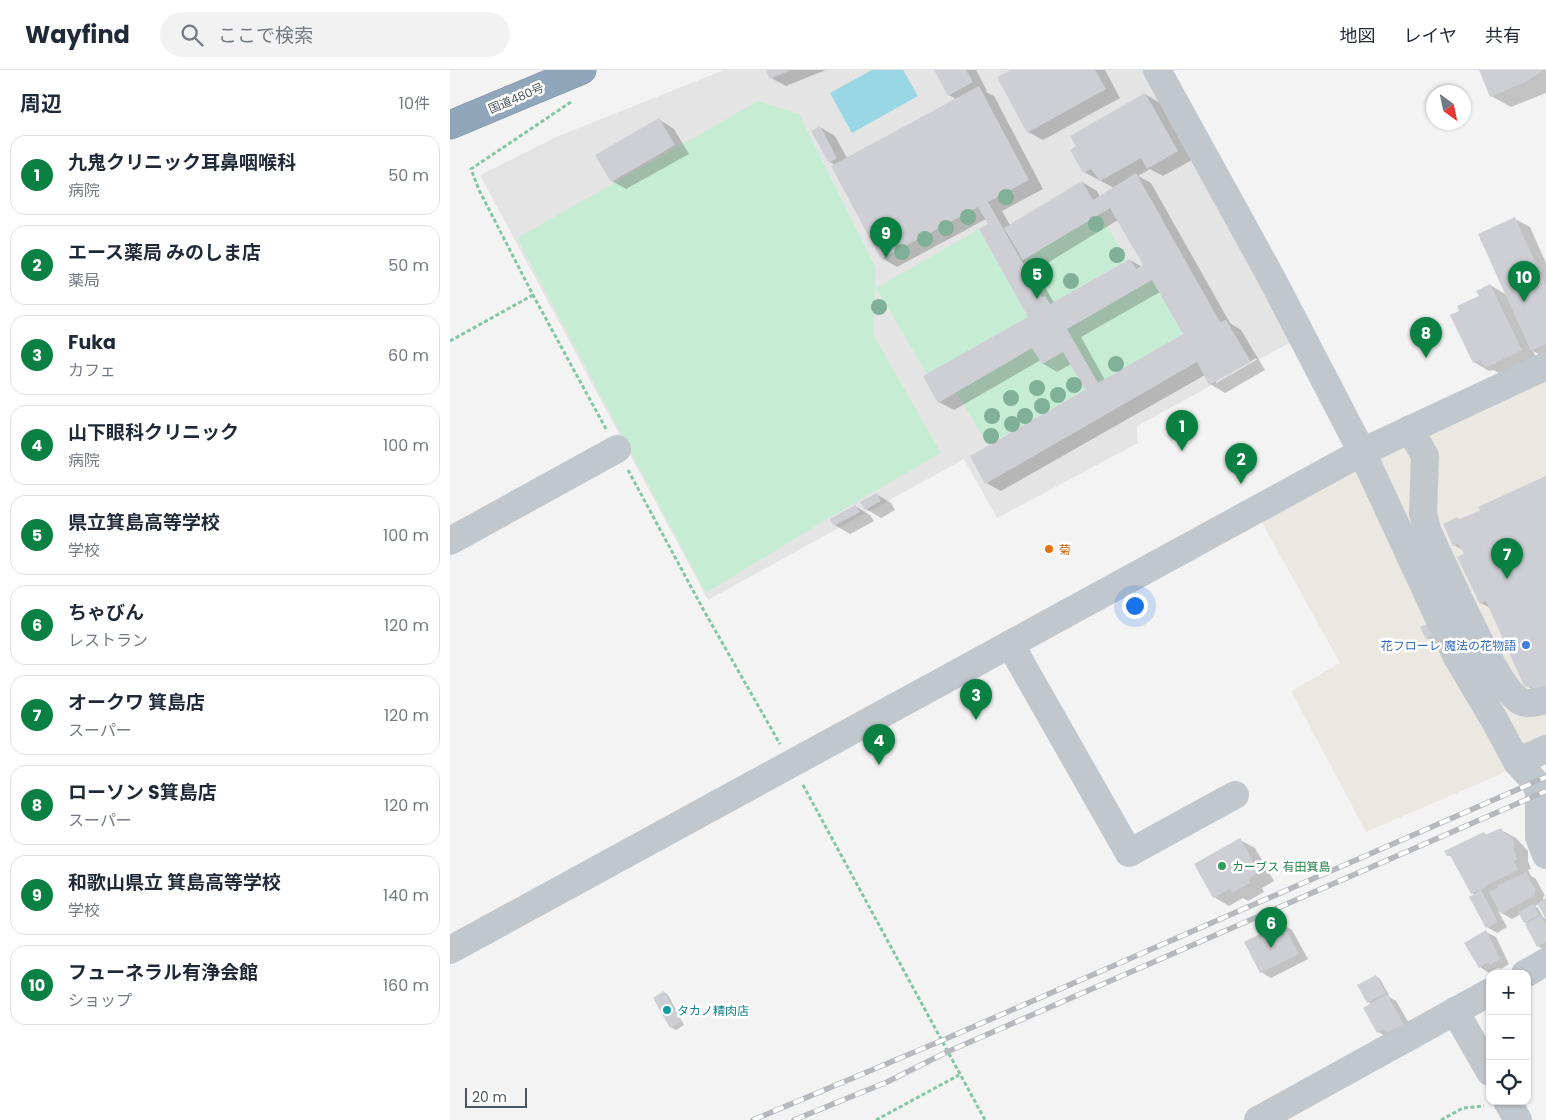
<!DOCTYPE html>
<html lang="ja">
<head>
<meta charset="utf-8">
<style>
	body { margin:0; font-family:Poppins,"Noto Sans JP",sans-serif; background:#f2f2f3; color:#1f2937 }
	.controls { position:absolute; right:15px; bottom:15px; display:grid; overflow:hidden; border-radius:10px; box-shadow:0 1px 4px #0004 }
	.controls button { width:45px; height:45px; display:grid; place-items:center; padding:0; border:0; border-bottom:1px solid #e0e1e3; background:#fff; color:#1f2937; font:25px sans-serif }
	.compass { position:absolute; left:976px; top:15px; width:45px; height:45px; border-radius:50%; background:#fff; box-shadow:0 1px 4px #0004; rotate:147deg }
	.scale { position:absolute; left:15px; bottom:12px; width:62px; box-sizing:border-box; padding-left:5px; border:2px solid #4c565e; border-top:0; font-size:14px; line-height:18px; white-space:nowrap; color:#4c565e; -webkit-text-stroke:4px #fff; paint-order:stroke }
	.you { position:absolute; left:684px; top:535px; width:18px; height:18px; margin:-12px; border:4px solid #fff; border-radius:50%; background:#1a73e8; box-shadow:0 0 0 8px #1a73e833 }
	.badge { display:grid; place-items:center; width:32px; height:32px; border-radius:50%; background:#0b8043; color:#fff; font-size:16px; font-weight:700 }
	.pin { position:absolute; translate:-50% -41px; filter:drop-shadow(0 1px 2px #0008) }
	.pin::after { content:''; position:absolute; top:26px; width:18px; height:15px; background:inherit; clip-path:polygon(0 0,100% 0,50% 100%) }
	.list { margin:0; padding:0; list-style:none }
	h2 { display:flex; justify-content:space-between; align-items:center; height:65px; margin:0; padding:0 20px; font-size:21px }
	h2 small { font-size:16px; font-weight:400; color:#747a83 }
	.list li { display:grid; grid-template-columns:32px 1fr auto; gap:15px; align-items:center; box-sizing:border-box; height:80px; margin:0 10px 10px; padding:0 10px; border:1px solid #e0e1e3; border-radius:15px }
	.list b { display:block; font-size:19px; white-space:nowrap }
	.list p { margin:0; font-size:16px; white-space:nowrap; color:#747a83 }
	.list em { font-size:16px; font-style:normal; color:#747a83 }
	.icon { flex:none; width:28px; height:28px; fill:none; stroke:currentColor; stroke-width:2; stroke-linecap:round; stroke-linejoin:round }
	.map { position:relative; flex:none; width:1096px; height:1050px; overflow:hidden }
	header { display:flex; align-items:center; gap:30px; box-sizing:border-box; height:70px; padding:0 25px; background:#fff; border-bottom:1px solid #e0e1e3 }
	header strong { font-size:24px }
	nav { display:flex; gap:28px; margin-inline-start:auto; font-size:18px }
	.search { width:350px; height:45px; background:#f2f2f3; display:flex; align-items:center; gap:12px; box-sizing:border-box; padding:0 18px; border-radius:28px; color:#747a83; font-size:19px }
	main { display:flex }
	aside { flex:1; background:#fff }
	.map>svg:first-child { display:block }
	.commercial { fill:#eae8e1 }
	.education { fill:#e5e4e4 }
	.green { fill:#c7ecd4 }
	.water { fill:#99d7e4 }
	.shadow { fill:#0003; fill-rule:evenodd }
	.building { fill:#cdcfd4; fill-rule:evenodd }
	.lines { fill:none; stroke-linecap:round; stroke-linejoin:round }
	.highway-casing { stroke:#7b91a7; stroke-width:29 }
	.path { stroke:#82c7a3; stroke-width:3; stroke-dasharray:4 2.5; stroke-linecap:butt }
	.minor { stroke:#c0c7cd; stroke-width:28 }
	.highway { stroke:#90a6bb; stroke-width:28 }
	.rail-casing { stroke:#b5b8bc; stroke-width:5.5 }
	.rail { stroke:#fff; stroke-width:4; stroke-dasharray:11; stroke-linecap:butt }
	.tree { fill:#80b097 }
	.food-dot { fill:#e8710a; stroke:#fff; stroke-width:2 }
	.shop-dot { fill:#3f7fe0; stroke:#fff; stroke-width:2 }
	.leisure-dot { fill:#2e9e5b; stroke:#fff; stroke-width:2 }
	.culture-dot { fill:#0f9aa8; stroke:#fff; stroke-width:2 }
	.labels { text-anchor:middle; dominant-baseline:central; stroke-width:5; stroke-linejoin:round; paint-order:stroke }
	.street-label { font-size:12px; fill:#4c565e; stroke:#fff }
	.food-label { font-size:12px; fill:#c56008; stroke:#fff; text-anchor:start }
	.shop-label { font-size:12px; fill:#366cbe; stroke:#fff; text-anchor:end }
	.leisure-label { font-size:12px; fill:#27864d; stroke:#fff; text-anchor:start }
	.culture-label { font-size:12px; fill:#0d838f; stroke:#fff; text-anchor:start }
</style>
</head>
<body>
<header>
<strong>Wayfind</strong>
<div class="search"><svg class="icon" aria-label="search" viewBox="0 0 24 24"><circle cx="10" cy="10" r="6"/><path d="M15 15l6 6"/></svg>ここで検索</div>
<nav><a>地図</a><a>レイヤ</a><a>共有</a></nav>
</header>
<main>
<aside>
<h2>周辺<small>10件</small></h2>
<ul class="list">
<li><span class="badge">1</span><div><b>九鬼クリニック耳鼻咽喉科</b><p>病院</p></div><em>50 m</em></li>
<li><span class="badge">2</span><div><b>エース薬局 みのしま店</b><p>薬局</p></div><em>50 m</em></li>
<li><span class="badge">3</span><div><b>Fuka</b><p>カフェ</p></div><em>60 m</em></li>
<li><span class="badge">4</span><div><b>山下眼科クリニック</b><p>病院</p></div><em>100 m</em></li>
<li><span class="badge">5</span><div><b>県立箕島高等学校</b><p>学校</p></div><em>100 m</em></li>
<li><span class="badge">6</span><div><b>ちゃびん</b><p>レストラン</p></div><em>120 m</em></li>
<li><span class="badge">7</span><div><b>オークワ 箕島店</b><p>スーパー</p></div><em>120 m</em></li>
<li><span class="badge">8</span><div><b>ローソン S箕島店</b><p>スーパー</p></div><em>120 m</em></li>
<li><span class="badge">9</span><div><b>和歌山県立 箕島高等学校</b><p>学校</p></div><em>140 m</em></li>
<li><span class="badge">10</span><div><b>フューネラル有浄会館</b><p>ショップ</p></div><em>160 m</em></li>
</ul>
</aside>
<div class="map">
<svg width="1096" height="1050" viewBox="0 0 1096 1050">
	<rect width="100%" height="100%" fill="#f4f3f3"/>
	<polygon class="commercial" points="1096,296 1096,679 1067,692 1049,705 916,762 841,621 890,593 805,440"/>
	<polygon class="education" points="274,0 698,0 843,271 687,356 688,373 547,448 514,389 258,530 30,105 106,67"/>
	<g class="green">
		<polygon points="308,31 349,44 426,198 423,264 491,383 377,449 256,523 67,168"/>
		<polygon points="650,144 677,190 600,234 596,226 592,227 571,191"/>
		<polygon points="529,159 578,247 477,304 426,218"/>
		<polygon points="702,210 733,264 648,313 617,259"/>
		<polygon points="582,278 592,294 613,282 635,320 538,375 506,322"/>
	</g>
	<polygon class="water" points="422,0 453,0 468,26 402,63 380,23"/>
	<g class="shadow">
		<polygon points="318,0 376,0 336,16 321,8"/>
		<path d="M485,0H526L537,21L536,22L544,26L593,119L552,141L560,155L632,112L647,121L650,127L664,118L634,102L695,24L710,33L742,90L713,106L700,99L688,106L701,113L780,253L791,260L815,300L775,323L760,314L755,305L551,421L536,413L637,321L621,294L607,302L592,293L591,290L504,340L489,332L580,247L536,149L447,197L432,188L385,95L380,92L370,57L385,66L397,88L507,30L499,25ZM668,150L695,195L692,197L680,190L605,233L603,231L582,194L589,198ZM710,222L734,264L655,310L631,267ZM806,288L807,290L766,313V310Z"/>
		<polygon points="563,0 655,0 670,28 593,70 578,62"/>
		<polygon points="1030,0 1096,0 1096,23 1061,37 1041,26"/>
		<polygon points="210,50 224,59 239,84 176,119 162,111"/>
		<polygon points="1065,149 1080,157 1096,193 1096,288 1083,281 1087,289 1051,304 1043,300 1039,301 1024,292 1002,246 1011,241 1030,227 1040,215 1057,225"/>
		<polygon points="1096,407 1085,621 1075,615 1040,538 1031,533 1016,484 1014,481 1004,475 1010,450 1031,442"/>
		<polygon points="426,424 441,433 445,440 431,448 416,439"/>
		<polygon points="405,436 420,445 424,451 400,464 385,455"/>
		<polygon points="988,555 993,566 981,571 977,568"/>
		<polygon points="1051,760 1066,768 1078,781 1078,791 1081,799 1078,800 1081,806 1086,809 1095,826 1093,827 1094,831 1096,830 1096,847 1089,834 1085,836 1088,838 1093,847 1096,849 1096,881 1088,876 1078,854 1075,852 1071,844 1062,849 1048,841 1057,857 1047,863 1037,857 1025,825 1022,823 1004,788 998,785 1034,763 1037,765"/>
		<polygon points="790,770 805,778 824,811 812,818 814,822 798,831 793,828 779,836 764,827"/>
		<polygon points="832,854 842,860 858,889 821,908 811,902 796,872"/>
		<polygon points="1036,862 1046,867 1059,894 1051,899 1048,898 1039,903 1030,897"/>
		<polygon points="926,906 930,909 939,925 938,926 946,931 963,960 938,967 928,962 922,934 918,932"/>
		<polygon points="214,922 218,925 234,955 226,960 221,957 204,928"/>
	</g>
	<g class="building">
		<polygon points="316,0 341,0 320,9"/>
		<polygon points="484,0 516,0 523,12 498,26"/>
		<polygon points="561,0 645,0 656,19 577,63 547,7"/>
		<polygon points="1029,0 1094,0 1076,12 1040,27"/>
		<path d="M529,16L579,110L538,132L592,227L595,226L600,234L680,189L686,199L693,195L660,138L573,190L554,158L632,111L643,130L686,103L770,252L776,250L801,292L759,315L747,292L535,414L520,386L635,320L613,282L592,294L582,278L488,333L473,306L578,247L529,159L538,154L528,137L431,189L381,96ZM702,210L733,264L648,313L617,259Z"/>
		<polygon points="695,23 728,81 697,99 691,88 650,111 641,99 633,103 620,80 626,76 620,66"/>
		<polygon points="209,48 225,75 161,112 145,85"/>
		<polygon points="370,56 387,88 379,93 361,61"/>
		<polygon points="1065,147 1096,216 1096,274 1081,281 1028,164"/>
		<polygon points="1040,214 1072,280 1037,297 1033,295 1031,290 1023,293 1000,245 1009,241 1007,236 1029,226 1026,221"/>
		<polygon points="1096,406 1096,621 1074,616 1036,531 1030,534 1007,487 1014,484 1008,474 1003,476 993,454 1007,447 1009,449 1030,441 1028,437"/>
		<polygon points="426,423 431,431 415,440 410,432"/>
		<polygon points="405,435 410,442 384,456 380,449"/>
		<polygon points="984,551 989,563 976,569 970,557"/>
		<polygon points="1051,758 1055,764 1060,766 1064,771 1064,781 1067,790 1064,791 1068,800 1035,816 1036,817 1021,824 1000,785 997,786 994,781 1034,762 1035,765"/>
		<polygon points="790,768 809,802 798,809 800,813 782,823 780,819 763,828 744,794"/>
		<polygon points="1076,802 1086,821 1084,822 1085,825 1051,844 1039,822 1048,818 1047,816"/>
		<polygon points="1031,820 1048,852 1036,858 1019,827"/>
		<polygon points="1096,828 1096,849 1087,833"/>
		<polygon points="1083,834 1089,845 1074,853 1068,842"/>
		<polygon points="1091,845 1096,854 1096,872 1087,877 1075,854"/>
		<polygon points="832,853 849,884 810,903 794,872"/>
		<polygon points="1036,860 1050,889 1040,895 1038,892 1029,898 1014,873"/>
		<polygon points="926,905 936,923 917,933 907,915"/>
		<polygon points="214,921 231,952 220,958 203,928"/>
		<polygon points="937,924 954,955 938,963 933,959 927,963 913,938"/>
	</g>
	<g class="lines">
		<g class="highway-casing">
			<polyline id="highway" points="0,55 132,0"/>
		</g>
		<g class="path">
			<polyline points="121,32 21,99 29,120 83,225 156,359"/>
			<polyline points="0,271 83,225"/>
			<polyline points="178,400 253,539 330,674"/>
			<polyline points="353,715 535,1050"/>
			<polyline points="426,1050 509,1005"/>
			<polyline points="991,1050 1013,1038 1034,1036"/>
		</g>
		<g class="minor">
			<polyline points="707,0 821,207 912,382 1007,587 1045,651 1067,692 1085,712 1089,723 1089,767 1096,785"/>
			<path d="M960,359L975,386L973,444L977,460C992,491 1045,618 1070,631C1077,635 1088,632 1096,630"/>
			<polyline points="0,471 167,379"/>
			<polyline points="560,574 679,783 785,725"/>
			<polyline points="1067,692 1096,679"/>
			<polyline points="0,880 912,382 1096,296"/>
			<polyline points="1075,904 1096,892"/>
			<polyline points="1005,941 1040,1002"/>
			<polyline points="1057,1031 1068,1050"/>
			<polyline points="808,1050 1040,922"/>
		</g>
		<use href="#highway" class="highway"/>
		<g class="rail-casing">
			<g id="rail">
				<polyline points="303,1050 493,970 1096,707"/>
				<polyline points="344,1050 437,1012 497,982 1096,721"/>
			</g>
		</g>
		<use href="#rail" class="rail"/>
	</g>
	<g class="tree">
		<circle cx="556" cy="127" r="8"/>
		<circle cx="518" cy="147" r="8"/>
		<circle cx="646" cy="154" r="8"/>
		<circle cx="496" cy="158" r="8"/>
		<circle cx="475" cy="169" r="8"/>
		<circle cx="452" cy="182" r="8"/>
		<circle cx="667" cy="185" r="8"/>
		<circle cx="591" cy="196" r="8"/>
		<circle cx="621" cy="211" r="8"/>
		<circle cx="429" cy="237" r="8"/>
		<circle cx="666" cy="294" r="8"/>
		<circle cx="624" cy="315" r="8"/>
		<circle cx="587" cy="318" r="8"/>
		<circle cx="608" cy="325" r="8"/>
		<circle cx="561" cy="328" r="8"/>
		<circle cx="592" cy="336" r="8"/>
		<circle cx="542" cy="346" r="8"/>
		<circle cx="575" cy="346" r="8"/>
		<circle cx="562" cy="354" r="8"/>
		<circle cx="541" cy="366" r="8"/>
	</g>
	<circle class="food-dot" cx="599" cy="479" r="5"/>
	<circle class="shop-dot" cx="1076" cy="575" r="5"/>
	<circle class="leisure-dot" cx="772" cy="796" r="5"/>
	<circle class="culture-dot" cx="217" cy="940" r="5"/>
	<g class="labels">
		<g class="street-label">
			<text transform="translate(66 28) rotate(-23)">国道480号</text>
		</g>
		<g class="food-label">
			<text x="609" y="479">菊</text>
		</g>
		<g class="shop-label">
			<text x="1066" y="575">花フローレ 魔法の花物語</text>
		</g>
		<g class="leisure-label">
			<text x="782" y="796">カーブス 有田箕島</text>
		</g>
		<g class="culture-label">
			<text x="227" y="940">タカノ精肉店</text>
		</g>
	</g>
</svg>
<div class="controls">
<button>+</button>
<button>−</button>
<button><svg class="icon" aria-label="locate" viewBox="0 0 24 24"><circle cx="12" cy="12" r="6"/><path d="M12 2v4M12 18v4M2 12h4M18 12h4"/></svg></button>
</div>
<svg class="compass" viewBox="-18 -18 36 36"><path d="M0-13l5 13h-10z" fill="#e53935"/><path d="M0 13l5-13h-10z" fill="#747a83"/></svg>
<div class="scale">20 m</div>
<div class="you"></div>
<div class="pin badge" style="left:732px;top:381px">1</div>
<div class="pin badge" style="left:791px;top:414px">2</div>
<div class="pin badge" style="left:526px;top:650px">3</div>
<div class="pin badge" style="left:429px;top:695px">4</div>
<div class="pin badge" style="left:587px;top:229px">5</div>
<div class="pin badge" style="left:821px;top:878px">6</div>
<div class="pin badge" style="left:1057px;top:509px">7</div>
<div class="pin badge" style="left:976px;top:288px">8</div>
<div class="pin badge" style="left:436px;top:188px">9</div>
<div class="pin badge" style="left:1074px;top:232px">10</div>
</div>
</main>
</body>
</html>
